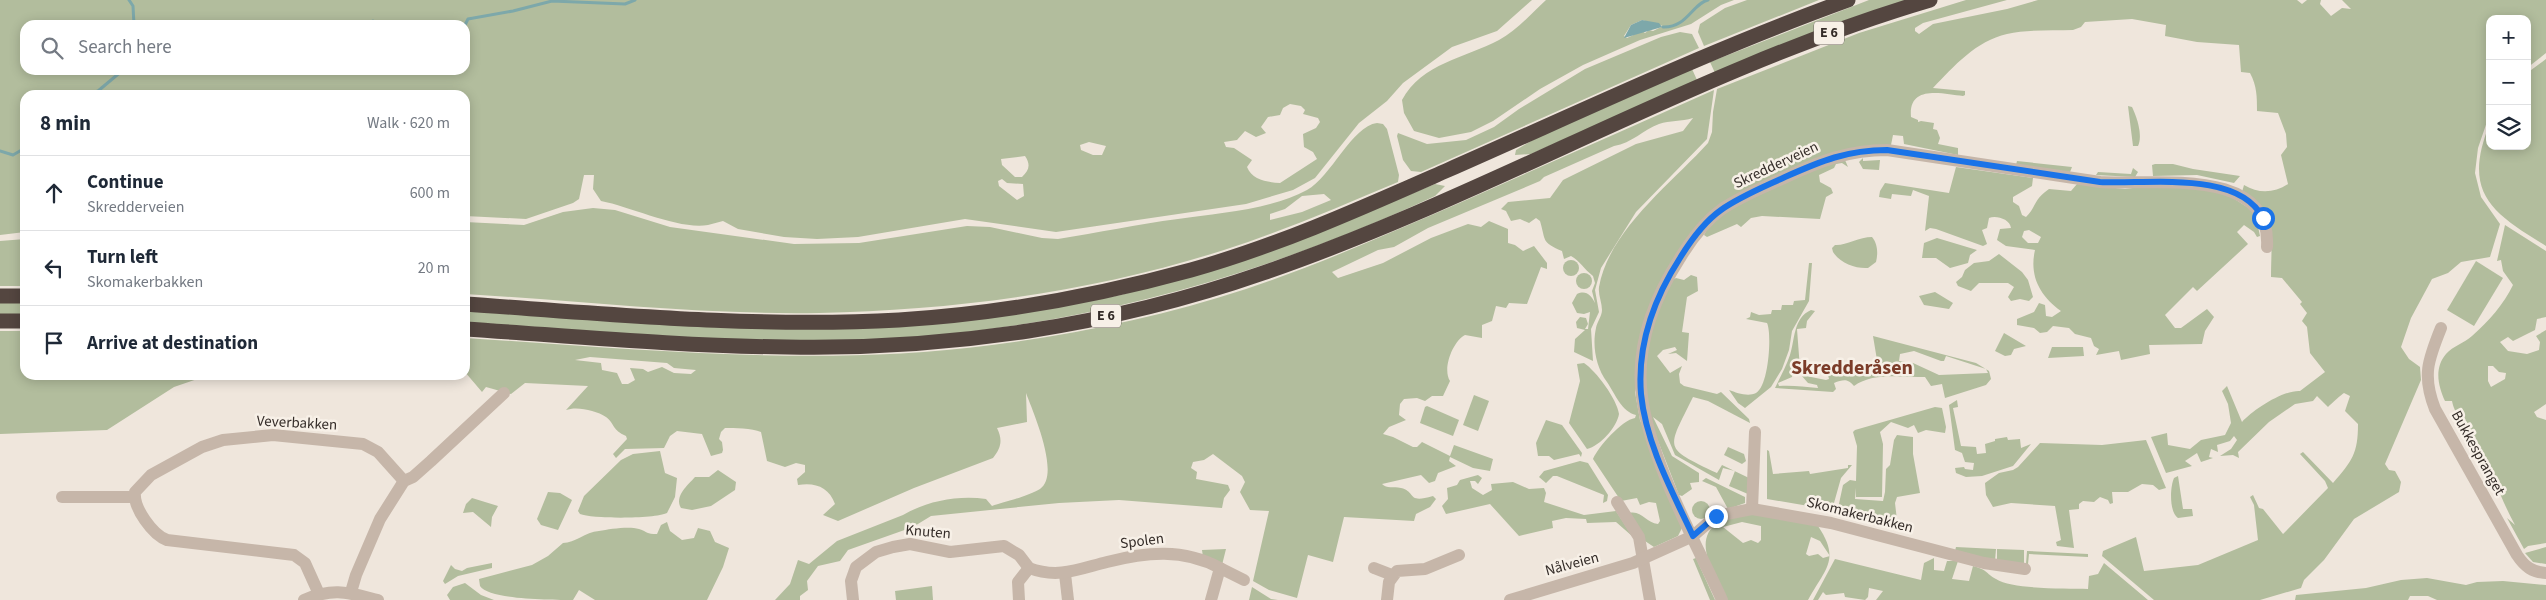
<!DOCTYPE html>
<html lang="en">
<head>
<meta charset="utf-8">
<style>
	body { margin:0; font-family:"Source Sans 3",sans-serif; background:#f2f2f3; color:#1f2937 }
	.controls { position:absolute; right:15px; top:15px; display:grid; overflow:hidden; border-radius:10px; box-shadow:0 2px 12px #0003 }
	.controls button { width:45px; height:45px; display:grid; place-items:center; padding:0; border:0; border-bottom:1px solid #e0e1e3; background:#fff; color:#1f2937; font:25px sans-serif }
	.stop { position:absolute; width:15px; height:15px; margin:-11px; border:4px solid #1a73e8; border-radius:50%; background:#fff }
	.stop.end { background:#1a73e8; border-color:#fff; box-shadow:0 1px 5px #0008 }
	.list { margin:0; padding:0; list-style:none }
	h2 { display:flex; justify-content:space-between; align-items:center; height:65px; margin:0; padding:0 20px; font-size:21px }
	h2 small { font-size:16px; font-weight:400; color:#747a83 }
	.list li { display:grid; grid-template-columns:32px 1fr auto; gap:15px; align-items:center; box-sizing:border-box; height:75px; padding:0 20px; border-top:1px solid #e0e1e3 }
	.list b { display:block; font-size:19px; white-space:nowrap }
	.list p { margin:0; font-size:16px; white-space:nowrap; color:#747a83 }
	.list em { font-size:16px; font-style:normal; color:#747a83 }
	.icon { flex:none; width:28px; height:28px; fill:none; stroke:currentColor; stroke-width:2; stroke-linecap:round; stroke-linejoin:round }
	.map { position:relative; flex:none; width:2546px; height:600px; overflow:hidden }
	.search { position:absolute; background:#fff; box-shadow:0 2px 12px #0003; left:20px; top:20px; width:450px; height:55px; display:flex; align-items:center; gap:12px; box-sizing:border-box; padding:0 18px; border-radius:15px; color:#747a83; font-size:19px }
	.panel { position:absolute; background:#fff; box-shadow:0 2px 12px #0003; left:20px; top:90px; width:450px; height:290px; border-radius:15px }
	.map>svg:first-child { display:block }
	.green { fill:#b2bd9d; fill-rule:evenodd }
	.water { fill:#7da8aa }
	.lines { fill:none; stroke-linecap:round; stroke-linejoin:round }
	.stream { stroke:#7da8aa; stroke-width:3 }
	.minor { stroke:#c6b6a9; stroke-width:12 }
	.highway { stroke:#544640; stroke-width:15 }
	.route { stroke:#1a73e8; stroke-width:6 }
	.labels { text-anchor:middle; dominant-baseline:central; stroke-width:5; stroke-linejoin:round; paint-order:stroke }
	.shield { fill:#f7f0e7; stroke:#6e6761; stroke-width:1 }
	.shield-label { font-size:14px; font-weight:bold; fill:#342c28 }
	.street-label { font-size:15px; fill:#342c28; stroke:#f7f0e7 }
	.district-label { font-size:20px; font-weight:bold; fill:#7b3c29; stroke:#f7f0e7 }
</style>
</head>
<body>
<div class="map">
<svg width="2546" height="600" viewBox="0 0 2546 600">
	<rect width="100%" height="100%" fill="#efe6dc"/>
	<g class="green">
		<path d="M0,0H1532L1497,31L1452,47L1403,83L1387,101L1359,123L1315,178L1293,190L1246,204L1056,232L965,219L858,237L817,239L784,237L738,229L723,221C718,222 713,224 708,225C679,230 632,207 601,201L593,189L594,175H584L579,199L573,203L526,219L465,216V95H25V232L0,235ZM25,25H465V70H25ZM1290,104L1301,106L1305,110L1303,114L1318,118L1320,122L1316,128L1303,134L1304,147L1313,152L1317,159L1280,183C1267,182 1252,180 1247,167L1252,160L1234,148L1226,147L1224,142L1237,140L1245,131L1256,137L1266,133L1261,127L1268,117L1280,115L1283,108ZM1089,142L1106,146L1102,155H1093L1081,150L1080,145ZM1025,156C1031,165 1029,170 1022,177H1015L1002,165L1001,159ZM1002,179L1007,183L1023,184L1024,196L1017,200L999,186L998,181Z"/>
		<path d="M1546,0H1734L1721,5L1691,24L1640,40L1583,65L1540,89L1493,121L1471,132L1439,138L1414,131L1404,113L1402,100C1422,63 1465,58 1499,40C1516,31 1532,13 1546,0ZM1642,20L1663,26L1653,31L1649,30L1645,33L1642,31L1627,38L1624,36L1631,25Z"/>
		<polygon points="1747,0 1819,0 1704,46 1698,32 1700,24 1725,8"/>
		<polygon points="1869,0 1908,0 1788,42 1715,73 1710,62"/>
		<path d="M1966,0H2007L1923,23L1915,28V31L1919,34L1933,24L2007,9L2038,0H2297L2302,4L2307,0H2321L2320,4L2331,16L2342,8L2351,9L2342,0H2546V53L2527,68V19H2490V113L2478,148L2475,173L2481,197L2500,224L2490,257L2461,262L2448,273L2432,279L2411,318L2401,347L2409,359L2420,367L2421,380L2385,464L2389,470L2395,471L2401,482L2399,492L2354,519L2324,560L2304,580L2301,588L2260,600H2154L2102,556L2103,551L2136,537L2144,571L2198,565L2258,540L2254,505L2250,497L2253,495L2259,508L2263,509L2283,534L2328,488L2325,481L2300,454L2303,452L2333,483C2352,461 2358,454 2358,424L2345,411L2350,396L2344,393C2342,394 2331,404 2328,407L2317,396L2313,401L2295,404L2269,422L2238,452L2239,458L2233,455L2220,456L2231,449L2237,440L2234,436L2230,441L2217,445L2218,452L2211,449L2209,457L2213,458L2201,462L2197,453L2185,461L2192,466L2166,473L2151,437L2167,433L2168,445L2190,449L2201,440L2225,435L2231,423L2228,404L2222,391L2227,386L2242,422C2253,410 2283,390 2300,391L2325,372L2310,353L2307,327L2302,321L2307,313L2300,304L2302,302L2282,278L2271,277C2271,237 2278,217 2242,192L2244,185C2259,194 2274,193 2288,184L2281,155L2287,147L2286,134L2278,113L2257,111C2257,97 2257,86 2250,73L2241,72L2239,45L2197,42L2165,36L2166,25L2132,19L2085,22L2081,27L2073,30C2052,31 2027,29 2007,34C1976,41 1954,66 1933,88L1965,91V95L1963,96C1943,94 1908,84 1911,117L1918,120V122L1921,121L1934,123L1933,129L1937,130L1940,138L1938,144L1958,148V155L1904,144L1903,136L1893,135L1891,145L1740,194L1667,269L1635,392L1640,420L1682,528L1678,536L1654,547L1645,541L1629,513C1642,510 1646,523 1658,524L1660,521L1656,503L1649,502L1640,505L1637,498L1621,501L1593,459C1598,447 1622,420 1635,418L1636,415C1622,412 1615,394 1607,382C1596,367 1592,346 1596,328C1597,322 1602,316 1602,310C1602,302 1598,295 1599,287C1609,230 1671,184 1708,143L1712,132L1713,112L1717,89L1859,33Z"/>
		<polygon points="1680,32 1692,34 1699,48 1421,172 1411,171 1403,160 1397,136 1398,133 1427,144 1466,140 1494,127 1519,109 1585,69 1661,37"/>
		<path d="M2546,59V246C2490,212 2462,192 2490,123V146H2527V73Z"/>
		<polygon points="1692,69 1697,80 1531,154 1515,155 1516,150 1536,138"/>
		<path d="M1714,90L1707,139L1636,212L1601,268L1595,290L1599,312L1591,329L1593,361L1574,352L1575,339L1585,330L1577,328L1576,322L1580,317L1586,318L1588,324L1585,329H1588L1590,312L1584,314L1577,313L1572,303L1577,294C1586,290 1591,295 1595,303L1592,291L1595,283L1593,276C1584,269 1580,261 1571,256L1564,259L1562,251C1541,242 1546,241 1540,221L1536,218L1529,223L1520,219L1511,221L1506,211L1501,209L1508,202L1550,198L1563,180L1636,144L1683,131L1693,118C1681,122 1670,120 1659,124C1643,130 1632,143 1614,146L1544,177L1540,181L1428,228L1394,247L1378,250L1332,272L1338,278L1383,263L1431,238L1468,224L1481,227L1489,221L1508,229V243L1515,245L1523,251L1534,246L1547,263V269L1541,267L1527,304L1509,303L1506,308L1496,306L1492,321L1482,325V338L1465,335C1453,341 1442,369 1450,381L1443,396H1432L1425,401L1417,398L1404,399L1400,404L1399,415L1406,420L1389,427L1383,434L1393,437L1413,447H1417L1422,442L1450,456L1454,445L1493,459L1490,471L1473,468L1450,457L1449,461L1456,466L1438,473L1435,481L1429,483L1421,475L1382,484C1387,489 1393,486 1401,488C1417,492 1406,504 1433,496L1436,499L1430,507L1416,514L1414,521L1344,517L1333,562L1308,555L1297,598L1269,590L1253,581L1269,511L1250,510L1240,492L1245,482L1242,476L1213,454L1204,460L1193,462L1191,468L1197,472L1196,479L1228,485L1230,490L1224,498L1222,508L1119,500L1059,503L931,516L913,527L848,550L840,561L818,566L807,581L808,590L800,596V600H775L790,584L798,560L809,564L837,541L903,515C927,501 958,495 986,499L992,506C1004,502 1029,496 1040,489C1061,475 1033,412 1026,393L1027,422L997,428C1003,440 1001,448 993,458L914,488L838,521L823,515L835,504C829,487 815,482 798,485L797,479L805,472V465L796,463L785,467L767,461L761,432C752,428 734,428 725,428L721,432L719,439L722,442L723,450L722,453L711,456L702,434L677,431L670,436L664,448L625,449L616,458L613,454L627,439L626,436C612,430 615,424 606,417C596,410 576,406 566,410L588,386L525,383L511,394L486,387L482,392L465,372V338C641,349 816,368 992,345C1078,334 1164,316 1246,289C1321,264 1392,232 1464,201C1547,164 1631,127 1714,90ZM590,357L667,363L674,368L696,370L691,374L674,373L662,367L648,372L643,369L630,368L635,380L628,384H622L617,373L602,370L601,363L575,360Z"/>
		<path d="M2128,106L2132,107C2137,117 2143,136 2138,146H2133Z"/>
		<path d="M1377,123L1383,124L1387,129L1399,175L1398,182C1341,206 1283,231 1224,250C1093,292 956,310 819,313C701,315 583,301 465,294V222L524,225L563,212L593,208L615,210L670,227L794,244L859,243L967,226L990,227L1042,238L1058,239C1098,233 1137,224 1178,219C1218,213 1270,210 1307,190C1331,177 1352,126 1377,123ZM1324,194L1331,200L1302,212L1270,220V214L1285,209L1302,196Z"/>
		<polygon points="1863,158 1863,161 1880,160 1879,170 1863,169 1859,162"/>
		<path d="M1845,160L1848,167L1842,163L1836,164L1834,168L1819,175L1820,182L1831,188L1833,193L1826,197L1820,219L1762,216L1751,218L1741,227L1737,224L1707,237L1704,235C1716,206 1814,167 1845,160Z"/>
		<polygon points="2017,161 2072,167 2070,172 2016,165"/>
		<polygon points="2155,164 2173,164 2193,169 2240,176 2234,183 2197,175 2153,176 2152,165"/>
		<path d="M1956,167L2033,178L2032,186L2013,197V202L2019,206L2022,215L2026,217C2037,206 2033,200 2049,189L2071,191L2077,184L2125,189L2156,185L2222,191L2255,212L2260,236L2257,237L2254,232L2244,225L2237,232L2248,244L2197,291L2193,287L2165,315L2175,328H2181L2207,309L2214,317L2205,331L2202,344L2149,345L2150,354L2121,360L2119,351L2096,355L2099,349L2094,346L2091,338L2075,334L2069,328L2053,326L2047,332L2040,333L2034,328L2017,325V319L2034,312L2039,303L2045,305L2046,316L2052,317L2061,311C2040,296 2029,276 2035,250L2006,246L1997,240L2000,229L2011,228C2010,219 1996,215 1989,218L1987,228L1982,230L1987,244L1983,246L1936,229L1930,228L1925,231L1929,196L1913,190L1911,196L1892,194L1891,199L1879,197L1880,191L1885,183L1949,193ZM2029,230L2041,237L2038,243H2028L2022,237L2024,231Z"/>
		<polygon points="2133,168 2138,172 2135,177 2096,175 2098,172 2131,174"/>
		<path d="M1435,184L1445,186L1435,196C1255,280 1063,332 863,340C731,345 597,331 465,322V310L612,321L1024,313L1121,295L1282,247Z"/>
		<path d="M2505,225L2546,251V317L2537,319L2535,330L2513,341L2508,337L2500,342L2508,351L2527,354L2539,350L2540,342L2536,336L2546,330V404L2534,412L2537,417L2546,420V543L2528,546L2524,549L2507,518L2515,525C2500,498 2492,470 2478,443C2469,426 2455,418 2452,401H2445C2438,386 2434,368 2446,354C2453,346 2464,343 2472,336C2488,322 2504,304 2513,285L2503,271L2501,260L2497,261ZM2488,366H2493L2499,372L2506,373L2505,379L2491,387L2488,381Z"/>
		<path d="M1872,237C1878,244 1878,254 1876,262L1868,268C1856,269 1840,263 1833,252L1832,248L1835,245C1845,246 1859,237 1872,237Z"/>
		<polygon points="1937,238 1977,250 1970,255 1968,263 1950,268 1936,258 1922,258 1924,243"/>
		<polygon points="25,239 25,286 0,286 0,241"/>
		<polygon points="1999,254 2022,272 2028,280 2033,297 2029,301 2020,299 2011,301 2008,297 2014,287 2008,283 1979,283 1971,291 1958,286 1956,282 1962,277 1965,270 1974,263 1989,261"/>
		<circle cx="1571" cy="268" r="8"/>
		<polygon points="2476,261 2503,278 2474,326 2447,310"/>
		<path d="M1809,263H1812L1809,301L1792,331L1789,350L1782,369L1771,387L1745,408L1738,403L1729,390C1737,393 1748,397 1756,393C1769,386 1772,333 1767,323L1746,319L1750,317L1751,312L1759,315L1771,314L1772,310H1781L1782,305H1793L1794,301L1805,300Z"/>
		<circle cx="1584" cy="281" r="8"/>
		<path d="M1691,275L1697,277L1698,291L1687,297L1682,332L1689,333L1687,361L1676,353L1668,354L1677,350L1675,347L1663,350L1657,356L1670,373L1682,366L1679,374L1680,383L1684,386L1717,394L1721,392L1749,419L1750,423L1708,401L1693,397C1667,450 1662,447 1717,473L1722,465L1749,478L1748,494L1729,486L1735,471L1723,468L1719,480L1675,455L1662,424L1653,417L1672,456L1699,473V482L1690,483L1692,489L1682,496L1679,495L1651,423L1644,385L1650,331L1669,282L1676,278L1684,280Z"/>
		<polygon points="1935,292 1953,303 1949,309 1924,305 1919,296"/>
		<rect x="0" y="303" width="25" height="12"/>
		<path d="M1811,310L1815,311L1807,321L1806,328L1797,329L1800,369L1797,367L1794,368L1792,377L1778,383L1779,386C1793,385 1804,387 1818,388L1817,385L1808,383L1801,375L1826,380L1829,379L1828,375L1836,371L1878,366L1873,336L1976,363L1989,371L1991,379L1986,385L1945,398L1942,384L1931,386L1925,377C1902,377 1872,372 1854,386C1847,378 1843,380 1834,383L1836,389L1833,392L1775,388C1780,377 1786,367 1790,355C1795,340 1793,318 1811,310ZM1914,351L1941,361H1944L1946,356L1986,369L1988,373L1939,375L1913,363L1899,361L1900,354Z"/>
		<polygon points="0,331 25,331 25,375 209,375 174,387 107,430 0,434"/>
		<polygon points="2004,333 2026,346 2014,349 2011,355 2005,356 1995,351"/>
		<polygon points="2052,347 2083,347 2084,356 2048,358"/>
		<path d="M1584,363C1596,371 1617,399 1619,414C1617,427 1600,446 1587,449L1569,423L1580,381L1577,364Z"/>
		<polygon points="1474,395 1489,401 1478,431 1463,425"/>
		<polygon points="1957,400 1958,407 1953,408 1961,446 1976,447 1977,454 1986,453 1985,444 1995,441 1995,439 2007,437 2008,440 2020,439 2021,448 2031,444 2013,466 1982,476 1966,477 1956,473 1955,468 1964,467 1965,469 1973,470 1974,463 1965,462 1962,453 1955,450 1949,405"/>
		<polygon points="1427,406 1459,420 1453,436 1420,423 1425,407"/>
		<polygon points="1935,407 1942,408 1946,427 1945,433 1926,430 1918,433 1914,425 1908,428 1891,422 1880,432 1883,444 1882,497 1856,497 1856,488 1855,499 1883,501 1885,492 1886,469 1890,465 1894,440 1897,435 1913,437 1913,454 1920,493 1897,497 1895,503 1898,529 1837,513 1843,485 1850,480 1856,481 1857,446 1853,432 1855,430"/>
		<polygon points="1546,420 1562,425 1582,453 1581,457 1579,454 1554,460 1549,456 1538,456 1536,443"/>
		<polygon points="2146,440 2166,488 2159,490 2153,485 2142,484 2128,492 2112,492 2113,503 2110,504 2108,500 2100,497 2094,502 2083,501 2079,504 2079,509 2069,510 2074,548 2057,546 2056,542 2061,540 2055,506 2011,503 1993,507 1986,495 1985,483 1999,473 2013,470 2018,467 2040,443 2102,445"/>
		<polygon points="1728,447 1744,454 1746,461 1742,464 1724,455"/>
		<polygon points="1767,450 1769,451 1773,474 1809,471 1810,474 1848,468 1848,465 1852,465 1841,478 1832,510 1767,499"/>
		<path d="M660,451L665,473L677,478L675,497L667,513C655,519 592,519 580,514L578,511L584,496L621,460L633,454Z"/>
		<polygon points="1580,461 1588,463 1608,495 1607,501 1603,503 1604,495 1557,476 1553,476 1546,483 1539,477 1544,471"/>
		<path d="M718,470L736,482L735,490L711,506L692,510L681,508C674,496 688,485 695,477H709Z"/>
		<polygon points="1478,475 1482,478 1478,484 1475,481 1470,481 1472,488 1483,495 1492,490 1491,484 1513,482 1529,489 1544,488 1546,493 1544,502 1584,515 1616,511 1632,536 1616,522 1587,523 1586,519 1566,518 1552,521 1553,528 1519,536 1490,504 1446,514 1442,506 1448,499 1447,488 1457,485 1460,480"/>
		<path d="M2178,476L2183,509H2192L2193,516L2178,518C2169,512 2170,487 2174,478Z"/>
		<polygon points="1706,478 1745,497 1745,503 1728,509 1716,487 1702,481"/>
		<polygon points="548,492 560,493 572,500 558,530 541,525 537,519"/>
		<polygon points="472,498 498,506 492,517 491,527 473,512 463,513 466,504"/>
		<circle cx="1701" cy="510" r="9"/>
		<path d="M1752,514L1818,526C1841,560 1825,569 1808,600H1727C1717,579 1690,540 1718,523C1728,518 1741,517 1752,514ZM1742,522L1761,526V540L1758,543L1751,540L1743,543L1723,527ZM1811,537L1820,541L1830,556L1823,558L1818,554L1809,556L1806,554Z"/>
		<path d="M667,522L670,531L682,540L694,538L698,528L710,531L715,542L729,548L723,567L707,600H595L579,590L573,600C553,600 489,600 480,586L479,579L532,565L548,556L563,543C575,543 585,532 599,531C610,529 629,526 639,529C648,532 646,534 657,534L661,525Z"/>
		<polygon points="1956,547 1996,549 1995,561 1955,551"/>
		<polygon points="2546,547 2546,564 2533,562 2525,553"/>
		<polygon points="1226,549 1222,565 1203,557 1202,550"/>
		<polygon points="1997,549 2024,550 2024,565 1997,561"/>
		<polygon points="2027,551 2088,554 2088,557 2029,554 2028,564 2026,564"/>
		<polygon points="1696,558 1715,600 1710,600 1693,559"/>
		<path d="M1934,558V570L1944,571L1947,561H1958L1952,579L1969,581L1973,566C1988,570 1985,573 1996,579C2013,590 2066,588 2088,589L2089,576L2098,574L2104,563L2148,600H1876L1883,591L1869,588L1868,597L1865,600L1845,597L1844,593L1826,595L1823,592L1818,600H1813L1835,559L1921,580L1924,563Z"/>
		<polygon points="492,563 492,568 458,576 445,584 443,581 451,565 455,569 462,571 467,568"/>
		<polygon points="2427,578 2466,585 2477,582 2503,581 2546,585 2546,600 2437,600 2428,596 2410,596 2408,600 2295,600 2296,595 2366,588 2401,580"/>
		<polygon points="465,583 481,595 494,600 450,600 447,595 453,587"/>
		<polygon points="932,586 933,600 896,600 895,591"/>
		<polygon points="1252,587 1271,599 1278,600 1249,600"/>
	</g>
	<polygon class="water" points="1642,20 1659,23 1662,27 1624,38 1631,25"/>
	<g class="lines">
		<g class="stream">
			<polyline points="129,0 133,6 134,25"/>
			<polyline points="366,25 373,21 381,25"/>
			<polyline points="465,25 468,19 513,11 552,1 625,4 635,0"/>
			<path d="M1663,27C1687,28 1692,4 1708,0"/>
			<polyline points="87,95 98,91 123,70"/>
			<polyline points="0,151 13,155 25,148"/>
		</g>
		<g class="minor">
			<path d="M2441,328C2428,360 2422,376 2435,409L2517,555C2525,567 2532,572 2546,573"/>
			<polyline points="62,497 134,497"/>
			<polyline points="1617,502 1639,537 1650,600"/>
			<polyline points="1752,509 1755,432"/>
			<polyline points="1220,568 1244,580"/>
			<polyline points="1374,568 1392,575"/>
			<polyline points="1065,574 1068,600"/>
			<polyline points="351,592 356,575 380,519 404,481 413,477 431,461 504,393"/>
			<path d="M319,594L305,563L294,555L167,540C153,535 133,508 135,492L151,475L202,447L223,440L273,435L363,444L378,452L404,481"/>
			<path d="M304,600C334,587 349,593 378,600"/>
			<path d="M853,600L851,581L856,567L876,552L893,547L910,544L950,552L1004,546L1019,555L1029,568C1058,579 1079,569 1107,562C1146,552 1183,548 1220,568L1211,600"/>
			<polyline points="1019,600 1018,582 1029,568"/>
			<polyline points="1387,600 1389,582 1397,571 1425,569 1459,555"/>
			<polyline points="1510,600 1633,563 1693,536 1716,516 1752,509 1831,523 1984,563 2025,569"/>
			<path d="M1722,600C1695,541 1650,460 1642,397C1635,346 1653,300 1680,258C1691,240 1704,222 1722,209C1741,196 1764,187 1786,177C1820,161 1849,150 1887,150L2100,182C2151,186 2272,164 2267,247"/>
		</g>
		<g class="highway">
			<polyline points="0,296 25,296"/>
			<path d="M465,304C609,314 755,328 899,320C998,314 1096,296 1191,270C1280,245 1364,207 1448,170C1580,112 1712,49 1848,0"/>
			<polyline points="0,321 25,321"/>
			<path d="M465,329C572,336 680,346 787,347C947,350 1111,326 1263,273C1490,195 1699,68 1930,0"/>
		</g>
	</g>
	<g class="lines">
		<path class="route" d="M1716,516L1693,536C1672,491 1646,444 1641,394C1637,344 1653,300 1680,258C1691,240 1704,222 1721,210C1741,196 1764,187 1785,177C1821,161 1847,150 1887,150L2100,182C2144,185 2238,169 2263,218"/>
	</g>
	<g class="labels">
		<g class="shield">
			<rect x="1814" y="21.5" width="30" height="23" rx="4"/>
			<rect x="1091" y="304.5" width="30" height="23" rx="4"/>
		</g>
		<g class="shield-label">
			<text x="1829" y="33">E 6</text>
			<text x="1106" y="316">E 6</text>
		</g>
		<g class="street-label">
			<text transform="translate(1776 165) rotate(-25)">Skredderveien</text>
			<text transform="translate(297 423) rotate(3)">Veverbakken</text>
			<text transform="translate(2478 453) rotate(61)">Bukkespranget</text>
			<text transform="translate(1860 515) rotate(14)">Skomakerbakken</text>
			<text transform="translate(928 532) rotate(5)">Knuten</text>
			<text transform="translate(1142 541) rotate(-7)">Spolen</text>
			<text transform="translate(1572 564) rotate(-15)">Nålveien</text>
		</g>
		<g class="district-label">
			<text x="1852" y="368">Skredderåsen</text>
		</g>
	</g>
</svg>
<div class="controls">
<button>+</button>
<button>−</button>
<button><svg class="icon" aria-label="layers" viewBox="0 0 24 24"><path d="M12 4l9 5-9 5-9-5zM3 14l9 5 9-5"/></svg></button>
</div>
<div class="stop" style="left:2263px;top:218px"></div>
<div class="stop end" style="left:1716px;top:516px"></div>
<div class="search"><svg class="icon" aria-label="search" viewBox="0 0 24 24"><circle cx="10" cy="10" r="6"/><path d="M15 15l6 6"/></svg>Search here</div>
<section class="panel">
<h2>8 min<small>Walk · 620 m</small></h2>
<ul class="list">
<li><svg class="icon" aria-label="ahead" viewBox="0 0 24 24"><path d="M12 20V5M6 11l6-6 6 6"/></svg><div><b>Continue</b><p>Skredderveien</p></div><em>600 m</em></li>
<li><svg class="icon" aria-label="left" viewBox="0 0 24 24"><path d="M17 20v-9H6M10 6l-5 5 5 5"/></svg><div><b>Turn left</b><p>Skomakerbakken</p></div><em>20 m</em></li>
<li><svg class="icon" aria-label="arrive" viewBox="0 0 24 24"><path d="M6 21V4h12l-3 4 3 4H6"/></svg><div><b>Arrive at destination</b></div></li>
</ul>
</section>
</div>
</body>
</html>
